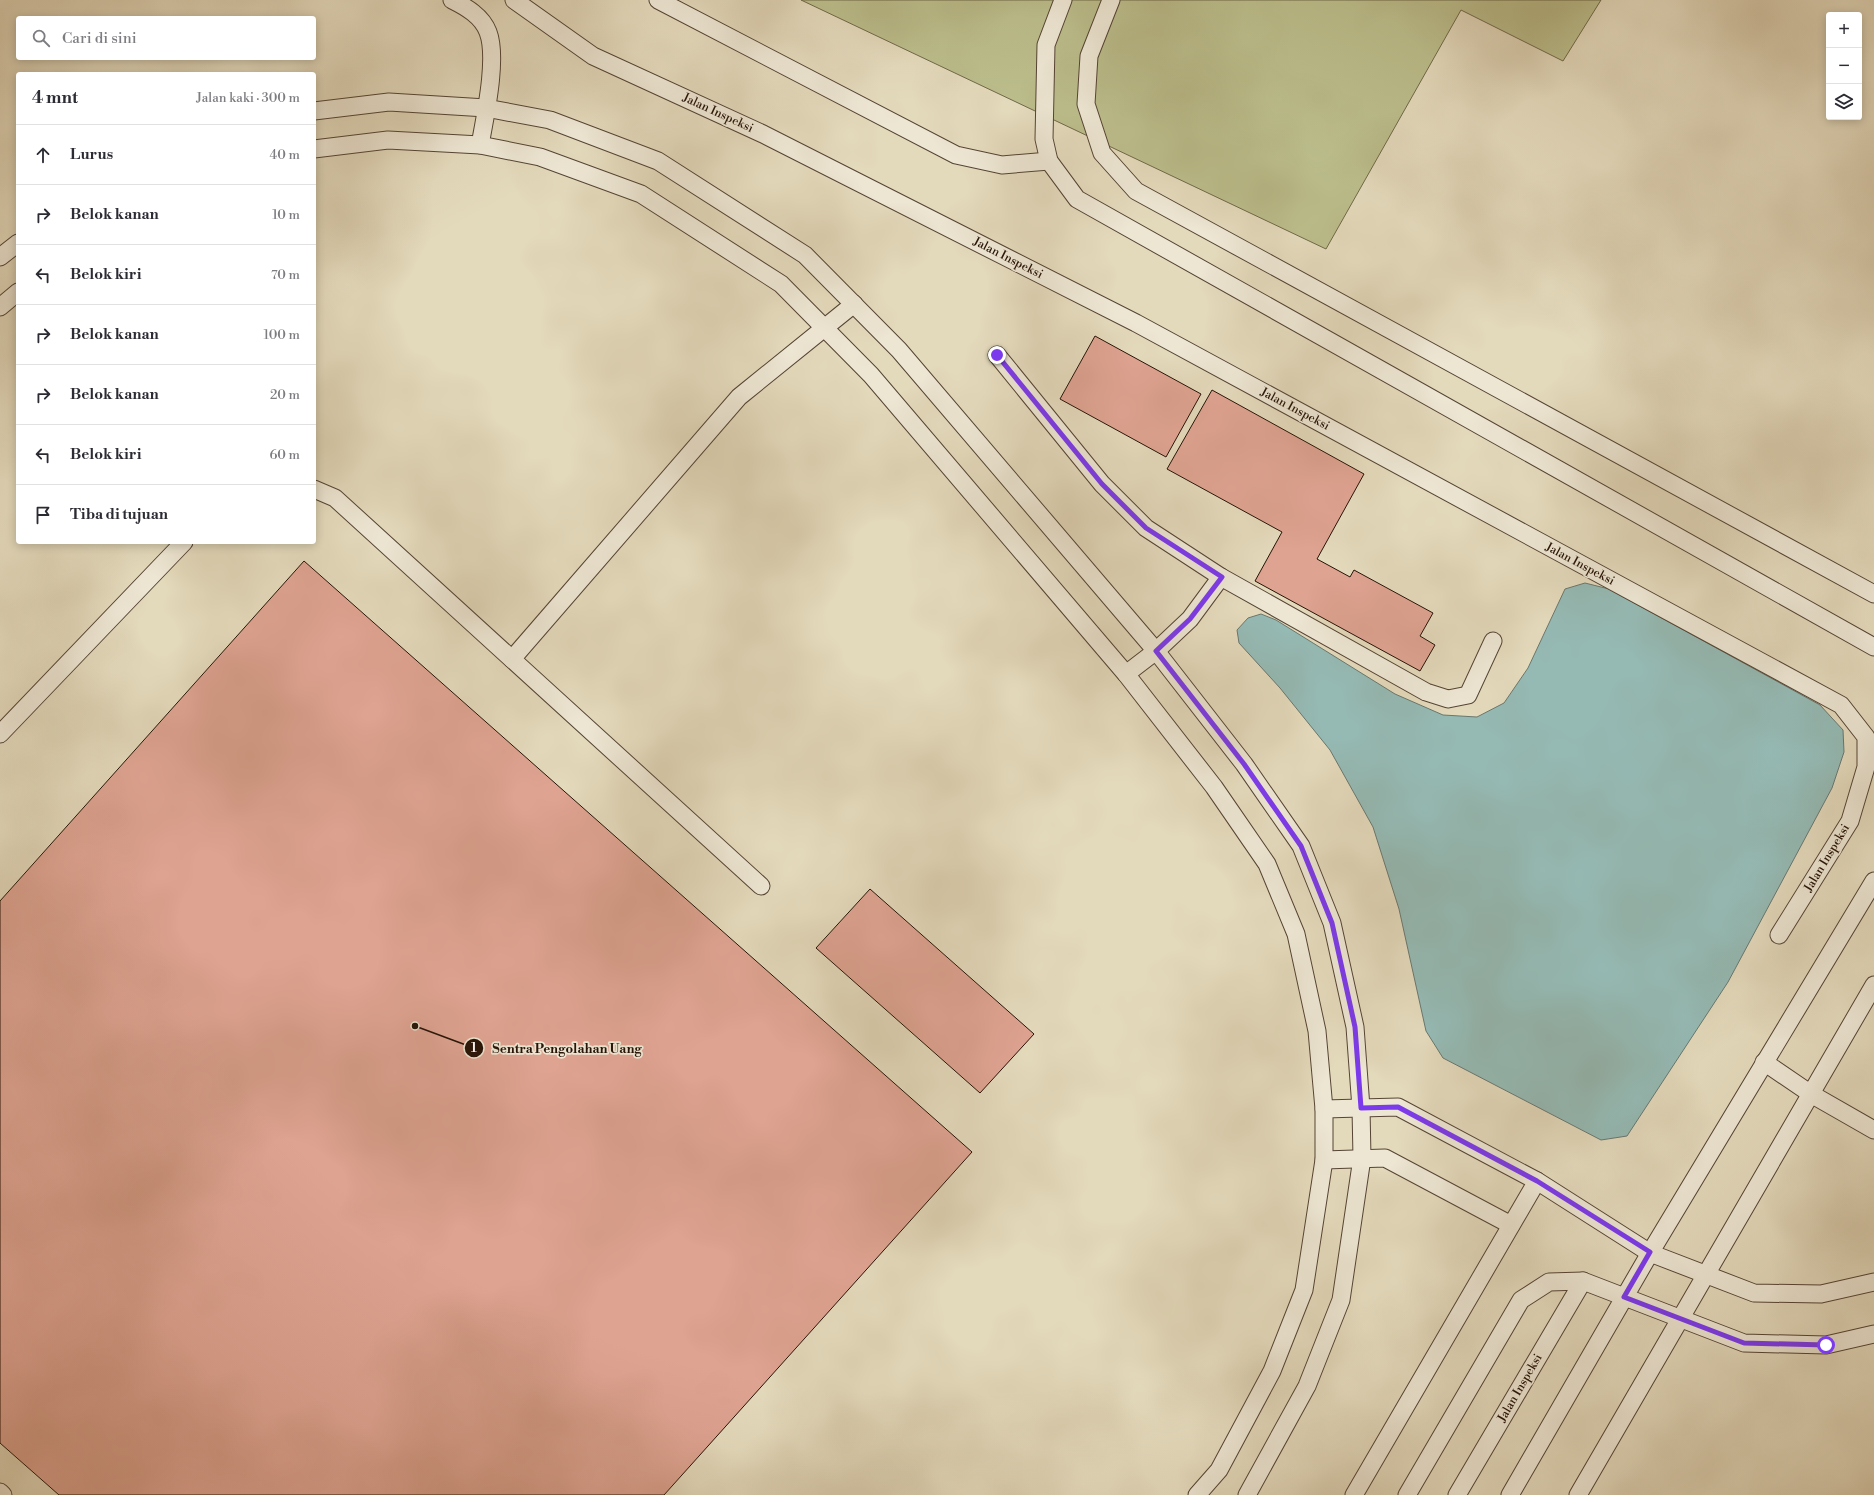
<!DOCTYPE html>
<html lang="id">
<head>
<meta charset="utf-8">
<style>
	body { margin:0; font-family:"Libre Bodoni",serif; background:#f2f2f3; color:#2b2b33 }
	.controls { position:absolute; right:12px; top:12px; display:grid; overflow:hidden; border-radius:4px; box-shadow:0 2px 10px #0003 }
	.controls button { width:36px; height:36px; display:grid; place-items:center; padding:0; border:0; border-bottom:1px solid #e1e1e2; background:#fff; color:#2b2b33; font:20px sans-serif }
	.stop { position:absolute; width:12px; height:12px; margin:-9px; border:3px solid #7c3aed; border-radius:50%; background:#fff }
	.stop.end { background:#7c3aed; border-color:#fff; box-shadow:0 1px 4px #0008 }
	.list { margin:0; padding:0; list-style:none }
	h2 { display:flex; justify-content:space-between; align-items:center; height:52px; margin:0; padding:0 16px; font-size:17px }
	h2 small { font-size:13px; font-weight:400; color:#7c7c81 }
	.list li { display:grid; grid-template-columns:26px 1fr auto; gap:12px; align-items:center; box-sizing:border-box; height:60px; padding:0 16px; border-top:1px solid #e1e1e2 }
	.list b { display:block; font-size:15px; white-space:nowrap }
	.list em { font-size:13px; font-style:normal; color:#7c7c81 }
	.icon { flex:none; width:22px; height:22px; fill:none; stroke:currentColor; stroke-width:2; stroke-linecap:round; stroke-linejoin:round }
	.map { position:relative; flex:none; width:1874px; height:1495px; overflow:hidden }
	.search { position:absolute; background:#fff; box-shadow:0 2px 10px #0003; left:16px; top:16px; width:300px; height:44px; display:flex; align-items:center; gap:10px; box-sizing:border-box; padding:0 14px; border-radius:4px; color:#7c7c81; font-size:15px }
	.panel { position:absolute; background:#fff; box-shadow:0 2px 10px #0003; left:16px; top:72px; width:300px; height:472px; border-radius:4px }
	.map>svg:first-child { display:block }
	.green { fill:#bbbd8b; stroke:#706849 }
	.water { fill:#95bab4; stroke:#69776f }
	.building { fill:#dea391; stroke:#261307 }
	.lines { fill:none; stroke-linecap:round; stroke-linejoin:round }
	.service-casing { stroke:#554434; stroke-width:19 }
	.service { stroke:#ede6d3; stroke-width:17 }
	.route { stroke:#7c3aed; stroke-width:5 }
	.labels { text-anchor:middle; dominant-baseline:central; stroke-width:3.5; stroke-linejoin:round; paint-order:stroke }
	.street-label { font-size:12px; fill:#261307; stroke:#ede6d3 }
	.leader { fill:none; stroke:#261307; stroke-width:1.5 }
	.callout-dot { fill:#261307; stroke:#ede6d3; stroke-width:1.5 }
	.mark-label { font-size:12px; text-anchor:middle; font-weight:bold; fill:#fff }
	.callout-label { font-size:13px; text-anchor:middle; font-weight:bold; fill:#261307; stroke:#ede6d3; stroke-width:3.5; stroke-linejoin:round; paint-order:stroke }
</style>
</head>
<body>
<div class="map">
<svg width="1874" height="1495" viewBox="0 0 1874 1495">
	<rect width="100%" height="100%" fill="#e3d9bb"/>
	<filter id="stains"><feTurbulence type="fractalNoise" baseFrequency=".005" numOctaves="4"/><feColorMatrix values="0 0 0 0 .2 0 0 0 0 .09 0 0 0 0 .02 0 0 0 .5 -.17"/></filter>
	<radialGradient id="worn" r=".72"><stop offset=".6" stop-color="#630" stop-opacity="0"/><stop offset="1" stop-color="#630" stop-opacity=".3"/></radialGradient>
	<polygon class="green" points="801,0 1601,0 1563,61 1461,10 1326,249"/>
	<polygon class="water" points="1585,583 1609,589 1820,705 1843,730 1844,752 1832,788 1728,982 1627,1136 1601,1140 1443,1058 1426,1031 1399,909 1373,827 1330,750 1280,688 1239,643 1237,630 1248,618 1261,614 1276,620 1395,694 1443,715 1477,717 1504,703 1528,668 1565,589"/>
	<g class="building">
		<polygon points="1095,336 1201,394 1166,457 1060,399"/>
		<polygon points="1212,390 1364,474 1317,559 1350,577 1354,570 1433,613 1420,636 1435,645 1420,671 1255,581 1282,532 1167,469"/>
		<polygon points="304,561 972,1152 664,1495 59,1495 0,1443 0,901"/>
		<polygon points="870,889 1034,1034 980,1093 816,948"/>
	</g>
	<g class="lines">
		<g class="service-casing">
			<g id="service">
				<path d="M452,0C466,7 482,16 488,32C498,58 485,117 480,145"/>
				<polyline points="514,0 593,56 763,134 1136,323 1841,705 1866,737 1866,767 1850,821 1779,935"/>
				<polyline points="658,0 956,155 1002,165 1049,161"/>
				<polyline points="1063,0 1046,45 1044,139 1049,161 1077,199 1874,647"/>
				<polyline points="1111,0 1089,56 1086,104 1102,153 1136,191 1874,594"/>
				<polyline points="314,111 389,102 486,108 550,120 658,161 805,255 899,350 1156,651 1244,764 1301,846 1332,923 1355,1027 1361,1108 1362,1158 1341,1300 1307,1386 1247,1495"/>
				<polyline points="314,149 388,140 480,145 540,157 641,194 781,284 871,375 1126,674 1214,787 1267,864 1296,934 1317,1031 1324,1109 1324,1160 1304,1290 1272,1371 1219,1470 1197,1495"/>
				<polyline points="0,257 18,243"/>
				<polyline points="0,307 18,292"/>
				<polyline points="997,355 1102,484 1146,528 1221,577 1426,692 1448,699 1468,695 1493,641"/>
				<polyline points="314,489 335,498 761,886"/>
				<polyline points="512,659 739,397 854,304"/>
				<polyline points="1126,674 1156,651 1190,619 1221,577"/>
				<polyline points="0,734 184,542"/>
				<polyline points="1764,1062 1811,1094 1874,1130"/>
				<polyline points="1324,1109 1398,1107 1537,1181 1650,1253 1754,1293 1821,1294 1874,1282"/>
				<polyline points="1324,1160 1385,1158 1511,1225"/>
				<polyline points="0,1492 3,1495"/>
				<polyline points="1354,1495 1537,1181"/>
				<polyline points="1407,1495 1521,1300 1549,1282 1583,1281 1744,1343 1826,1345 1874,1334"/>
				<polyline points="1457,1495 1583,1281"/>
				<polyline points="1510,1495 1650,1253 1874,881"/>
				<polyline points="1578,1495 1874,985"/>
			</g>
		</g>
		<use href="#service" class="service"/>
	</g>
	<g class="lines">
		<polyline class="route" points="997,355 1102,484 1146,528 1222,577 1190,619 1156,651 1244,764 1301,846 1332,923 1355,1027 1361,1108 1398,1107 1537,1181 1650,1252 1624,1297 1744,1343 1826,1345"/>
	</g>
	<g class="labels">
		<g class="street-label">
			<text transform="translate(718 113) rotate(25)">Jalan Inspeksi</text>
			<text transform="translate(1008 258) rotate(27)">Jalan Inspeksi</text>
			<text transform="translate(1295 409) rotate(28)">Jalan Inspeksi</text>
			<text transform="translate(1580 564) rotate(28)">Jalan Inspeksi</text>
			<text transform="translate(1827 858) rotate(-59)">Jalan Inspeksi</text>
			<text transform="translate(1520 1388) rotate(-60)">Jalan Inspeksi</text>
		</g>
	</g>
	<path class="leader" d="M415 1026L474 1048"/>
	<g class="callout-dot">
		<circle cx="415" cy="1026" r="4"/>
		<circle cx="474" cy="1048" r="10"/>
	</g>
	<g class="mark-label">
		<text x="474" y="1052">1</text>
	</g>
	<g class="callout-label">
		<text x="567" y="1053">Sentra Pengolahan Uang</text>
	</g>
	<rect width="100%" height="100%" filter="url(#stains)"/>
	<rect width="100%" height="100%" fill="url(#worn)"/>
</svg>
<div class="controls">
<button>+</button>
<button>−</button>
<button><svg class="icon" aria-label="layers" viewBox="0 0 24 24"><path d="M12 4l9 5-9 5-9-5zM3 14l9 5 9-5"/></svg></button>
</div>
<div class="stop" style="left:1826px;top:1345px"></div>
<div class="stop end" style="left:997px;top:355px"></div>
<div class="search"><svg class="icon" aria-label="search" viewBox="0 0 24 24"><circle cx="10" cy="10" r="6"/><path d="M15 15l6 6"/></svg>Cari di sini</div>
<section class="panel">
<h2>4 mnt<small>Jalan kaki · 300 m</small></h2>
<ul class="list">
<li><svg class="icon" aria-label="ahead" viewBox="0 0 24 24"><path d="M12 20V5M6 11l6-6 6 6"/></svg><div><b>Lurus</b></div><em>40 m</em></li>
<li><svg class="icon" aria-label="right" viewBox="0 0 24 24"><path d="M7 20v-9h11M14 6l5 5-5 5"/></svg><div><b>Belok kanan</b></div><em>10 m</em></li>
<li><svg class="icon" aria-label="left" viewBox="0 0 24 24"><path d="M17 20v-9H6M10 6l-5 5 5 5"/></svg><div><b>Belok kiri</b></div><em>70 m</em></li>
<li><svg class="icon" aria-label="right" viewBox="0 0 24 24"><path d="M7 20v-9h11M14 6l5 5-5 5"/></svg><div><b>Belok kanan</b></div><em>100 m</em></li>
<li><svg class="icon" aria-label="right" viewBox="0 0 24 24"><path d="M7 20v-9h11M14 6l5 5-5 5"/></svg><div><b>Belok kanan</b></div><em>20 m</em></li>
<li><svg class="icon" aria-label="left" viewBox="0 0 24 24"><path d="M17 20v-9H6M10 6l-5 5 5 5"/></svg><div><b>Belok kiri</b></div><em>60 m</em></li>
<li><svg class="icon" aria-label="arrive" viewBox="0 0 24 24"><path d="M6 21V4h12l-3 4 3 4H6"/></svg><div><b>Tiba di tujuan</b></div></li>
</ul>
</section>
</div>
</body>
</html>
